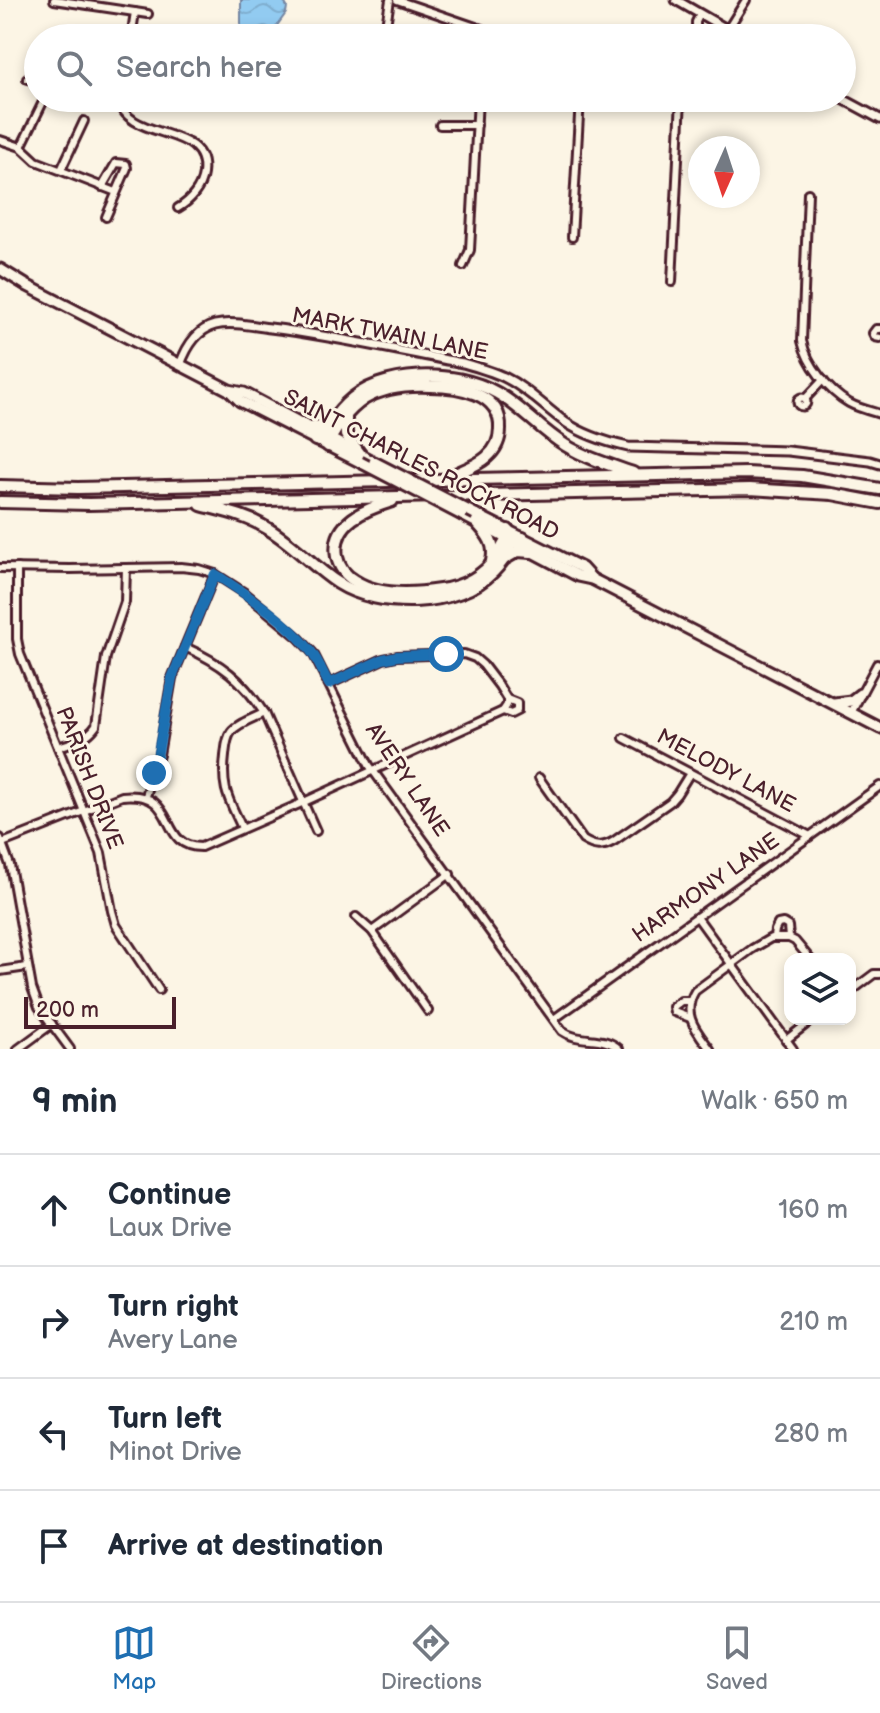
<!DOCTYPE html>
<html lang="en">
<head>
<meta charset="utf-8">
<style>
	body { margin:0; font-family:"Balsamiq Sans",sans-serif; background:#f2f2f3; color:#1f2937 }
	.controls { position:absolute; right:24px; bottom:24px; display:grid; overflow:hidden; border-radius:16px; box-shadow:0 4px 12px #0003 }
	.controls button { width:72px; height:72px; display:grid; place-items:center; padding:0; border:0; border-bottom:2px solid #e0e1e3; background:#fff; color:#1f2937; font:40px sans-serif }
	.compass { position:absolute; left:688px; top:136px; width:72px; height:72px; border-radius:50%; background:#fff; box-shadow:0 4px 12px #0003; rotate:183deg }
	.scale { position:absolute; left:24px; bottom:20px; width:152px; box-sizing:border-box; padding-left:8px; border:4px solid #4a1f2b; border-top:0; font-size:22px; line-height:28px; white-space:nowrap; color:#4a1f2b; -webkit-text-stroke:6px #fcf5e5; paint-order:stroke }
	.stop { position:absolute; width:24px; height:24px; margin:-18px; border:6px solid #1f6fb2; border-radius:50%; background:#fff }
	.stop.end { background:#1f6fb2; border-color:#fff; box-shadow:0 2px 8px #0008 }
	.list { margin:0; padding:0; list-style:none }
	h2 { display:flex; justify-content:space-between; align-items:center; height:104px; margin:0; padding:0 32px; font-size:34px }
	h2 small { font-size:26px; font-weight:400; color:#747a83 }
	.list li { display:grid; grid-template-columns:52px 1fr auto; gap:24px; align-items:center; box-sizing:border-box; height:112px; padding:0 32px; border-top:2px solid #e0e1e3 }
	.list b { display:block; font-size:30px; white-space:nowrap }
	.list p { margin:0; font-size:26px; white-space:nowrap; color:#747a83 }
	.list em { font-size:26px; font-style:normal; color:#747a83 }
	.icon { flex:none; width:44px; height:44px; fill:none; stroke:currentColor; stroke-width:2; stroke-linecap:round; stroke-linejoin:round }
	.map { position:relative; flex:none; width:880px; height:1049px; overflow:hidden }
	.search { position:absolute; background:#fff; box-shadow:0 4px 12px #0003; left:24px; right:24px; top:24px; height:88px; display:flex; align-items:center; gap:20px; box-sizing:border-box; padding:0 28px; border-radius:44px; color:#747a83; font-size:30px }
	.sheet { height:552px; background:#fff }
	nav { display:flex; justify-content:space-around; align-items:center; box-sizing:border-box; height:112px; border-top:2px solid #e0e1e3; background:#fff; font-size:22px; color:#747a83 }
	nav a { display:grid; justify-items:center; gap:4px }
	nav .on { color:#1f6fb2 }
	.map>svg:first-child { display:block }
	.water { fill:url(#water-waves); stroke:#7586a2; stroke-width:2 }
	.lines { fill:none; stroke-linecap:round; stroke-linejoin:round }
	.minor-casing { stroke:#4a1f2b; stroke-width:12 }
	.tertiary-casing { stroke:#4a1f2b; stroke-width:13 }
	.primary-casing { stroke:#4a1f2b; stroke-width:15 }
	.motorway-casing { stroke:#4a1f2b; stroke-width:16 }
	.minor { stroke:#fcf5e5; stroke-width:6 }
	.tertiary { stroke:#fcf5e5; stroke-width:7 }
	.primary { stroke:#fcf5e5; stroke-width:9 }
	.motorway { stroke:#fcf5e5; stroke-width:10 }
	.primary-bridge-casing { stroke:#4a1f2b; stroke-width:15; stroke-linecap:butt }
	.primary-bridge { stroke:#fcf5e5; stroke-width:9 }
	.route { stroke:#1f6fb2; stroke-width:10 }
	.labels { text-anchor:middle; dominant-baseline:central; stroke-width:6; stroke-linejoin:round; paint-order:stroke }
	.street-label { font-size:22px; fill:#4a1f2b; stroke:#fcf5e5 }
</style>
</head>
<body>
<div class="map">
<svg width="880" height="1049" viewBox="0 0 880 1049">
	<defs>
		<pattern id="water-waves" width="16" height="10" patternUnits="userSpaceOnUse" patternTransform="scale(2)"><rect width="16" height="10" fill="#92cbf1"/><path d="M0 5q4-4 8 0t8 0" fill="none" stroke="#7faecf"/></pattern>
	</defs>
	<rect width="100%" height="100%" fill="#fcf5e5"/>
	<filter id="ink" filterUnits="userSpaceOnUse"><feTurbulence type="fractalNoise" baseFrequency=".0125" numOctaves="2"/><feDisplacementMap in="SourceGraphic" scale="16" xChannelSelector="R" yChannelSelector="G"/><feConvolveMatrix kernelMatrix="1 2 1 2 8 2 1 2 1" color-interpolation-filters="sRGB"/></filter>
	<g filter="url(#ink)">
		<polygon class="water" points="241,0 283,0 287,7 286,13 268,38 254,38 247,33 239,33 241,25"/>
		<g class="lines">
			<g class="minor-casing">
				<g id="minor">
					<polyline points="54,0 148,14"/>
					<polyline points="397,0 499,35 538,38"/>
					<polyline points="728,29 746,0"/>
					<polyline points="131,38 135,12"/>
					<polyline points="384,38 390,0"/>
					<polyline points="696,38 696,22 700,14"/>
					<polyline points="27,79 38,80"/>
					<path d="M118,98C127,144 210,122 203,174C201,189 190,201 178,208"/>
					<polyline points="440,125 477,125"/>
					<polyline points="0,140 21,147 36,161 116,192"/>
					<polyline points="21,147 45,98"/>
					<polyline points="61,170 84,121"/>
					<polyline points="102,187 116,163 126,164 127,168 106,217"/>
					<path d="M808,193L802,341C807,364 828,391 849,403C858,408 870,411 880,414"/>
					<polyline points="572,237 580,98"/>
					<polyline points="463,266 470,250 478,98"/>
					<polyline points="672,282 681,98"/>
					<polyline points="880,329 876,329 873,333 875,337 880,338"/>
					<circle cx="802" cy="402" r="4.5"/>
					<polyline points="806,398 823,380"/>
					<path d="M0,568L70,569L181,567L199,569L215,574L245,593L299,638L313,653L369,765L562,1031C580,1044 603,1034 619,1049"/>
					<polyline points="17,568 17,639 20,654 101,853 112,911 116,925 159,990"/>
					<path d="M185,647C221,663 242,679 264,713L316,831"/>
					<polyline points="503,711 511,714 517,711 517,703 507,699"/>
					<polyline points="851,713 877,664 880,665"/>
					<polyline points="624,738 810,836"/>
					<path d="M58,747C73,742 86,740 96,726L106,657L125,602L126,568"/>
					<path d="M539,778L583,840C594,847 602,848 614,841L670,802L677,794L690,773"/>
					<polyline points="146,796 159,755 172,678 215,574"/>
					<path d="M242,828C229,799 221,790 225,756C226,748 226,739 231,732C238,723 254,718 264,713"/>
					<polyline points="0,838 10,865 32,988 39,1007 70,1049"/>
					<path d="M0,844L122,796C181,790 156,847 201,847L304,802L503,711L507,705V699L499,686L483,665L475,658L464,654L397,656L383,659L329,684"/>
					<polyline points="356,917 372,931 428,1011"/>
					<polyline points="697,917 793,1049"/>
					<polyline points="372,931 450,874"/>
					<polyline points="774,937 775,930 778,924 783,923 788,926 789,938"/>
					<polyline points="0,971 27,967"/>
					<polyline points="850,992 874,974 880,974"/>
					<polyline points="690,1001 681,1001 673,1007 674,1012 690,1018"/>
					<polyline points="554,1019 880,786"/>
					<polyline points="786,1040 813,1019"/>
					<polyline points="18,1049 52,1024"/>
					<path d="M710,1049C696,1030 681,1014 695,991L752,949L771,938H789L795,941L810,959"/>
				</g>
			</g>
			<g class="tertiary-casing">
				<g id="tertiary">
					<polyline points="676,0 742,38"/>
					<polyline points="841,98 880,119"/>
					<path d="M180,365C186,348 196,330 215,325C232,321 253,326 270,328C335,336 399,351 463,363C477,367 491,371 504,377C527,388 544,407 565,422C584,435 606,442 628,447L788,451L870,461L880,464"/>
				</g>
			</g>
			<g class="primary-casing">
				<g id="primary">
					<polyline points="0,269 26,285 229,390 244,393 374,462"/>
					<polyline points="230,391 240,401 360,462"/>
					<polyline points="475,514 582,568 592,579"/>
					<polyline points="462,515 578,576 592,579 625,596 880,728"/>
					<polyline points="834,703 851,701 860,694"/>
				</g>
			</g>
			<g class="motorway-casing">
				<g id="motorway">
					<polyline points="346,416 346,435 360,454"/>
					<polyline points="311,428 325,425 333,418"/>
					<path d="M315,440C319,441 322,442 327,440C334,437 337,426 342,420C348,412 355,405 364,399C384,387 408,385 430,386C458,386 502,393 500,429C500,440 495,450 487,457C477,466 461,471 449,477"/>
					<path d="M328,446C323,431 335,415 346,404C381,369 455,369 497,393C522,407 540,430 565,445C586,458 610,465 633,473"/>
					<polyline points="0,486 78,488 747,473 802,476 880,489"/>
					<path d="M392,501C366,509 331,522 337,557C339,567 346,576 355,581C378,596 414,594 440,590C463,587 483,576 497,557C501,551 504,540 511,537C514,536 520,537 523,538"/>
					<polyline points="0,502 89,504 750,489 832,494 880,503"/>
					<path d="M201,505C223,511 245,515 265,527C292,542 312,566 338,583C379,609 458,608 493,572C503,562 517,543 508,530"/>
					<path d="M478,524C488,535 496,545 492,561"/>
					<polyline points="504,559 518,551 531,552"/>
				</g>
			</g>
			<use href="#minor" class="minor"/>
			<use href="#tertiary" class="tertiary"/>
			<use href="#primary" class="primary"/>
			<use href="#motorway" class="motorway"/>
			<g class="primary-bridge-casing">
				<g id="primary-bridge">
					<polyline points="360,462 462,515"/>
					<polyline points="374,462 475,514"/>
				</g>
			</g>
			<use href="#primary-bridge" class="primary-bridge"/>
		</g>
	</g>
	<g class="lines" filter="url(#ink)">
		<path class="route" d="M154,773L172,678L215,574C248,596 285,619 310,650C318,660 323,673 329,684L383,659L397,656L446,654"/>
	</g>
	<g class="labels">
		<g class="street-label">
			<text transform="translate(390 334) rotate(11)">MARK TWAIN LANE</text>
			<text transform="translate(421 465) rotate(27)">SAINT CHARLES ROCK ROAD</text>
			<text transform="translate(726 771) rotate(28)">MELODY LANE</text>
			<text transform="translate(89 778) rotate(69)">PARISH DRIVE</text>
			<text transform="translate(407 780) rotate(56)">AVERY LANE</text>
			<text transform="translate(706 888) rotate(-35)">HARMONY LANE</text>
		</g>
	</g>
</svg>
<div class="controls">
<button><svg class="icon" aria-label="layers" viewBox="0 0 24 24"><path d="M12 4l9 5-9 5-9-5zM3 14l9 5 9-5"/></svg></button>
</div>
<svg class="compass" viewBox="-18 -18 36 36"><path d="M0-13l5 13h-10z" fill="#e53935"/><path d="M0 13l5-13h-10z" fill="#747a83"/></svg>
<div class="scale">200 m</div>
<div class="stop" style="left:446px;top:654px"></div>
<div class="stop end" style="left:154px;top:773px"></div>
<div class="search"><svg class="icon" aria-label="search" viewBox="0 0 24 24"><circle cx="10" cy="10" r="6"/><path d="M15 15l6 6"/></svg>Search here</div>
</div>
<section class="sheet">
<h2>9 min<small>Walk · 650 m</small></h2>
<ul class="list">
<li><svg class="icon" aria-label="ahead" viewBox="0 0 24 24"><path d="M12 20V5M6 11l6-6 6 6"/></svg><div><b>Continue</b><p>Laux Drive</p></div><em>160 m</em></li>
<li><svg class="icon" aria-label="right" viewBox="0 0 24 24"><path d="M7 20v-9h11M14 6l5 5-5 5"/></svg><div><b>Turn right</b><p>Avery Lane</p></div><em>210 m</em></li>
<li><svg class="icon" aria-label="left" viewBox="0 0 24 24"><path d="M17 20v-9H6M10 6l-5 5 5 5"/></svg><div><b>Turn left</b><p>Minot Drive</p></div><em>280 m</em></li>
<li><svg class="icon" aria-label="arrive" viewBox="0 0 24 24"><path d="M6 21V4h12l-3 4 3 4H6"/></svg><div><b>Arrive at destination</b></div></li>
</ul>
</section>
<nav>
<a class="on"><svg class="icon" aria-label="map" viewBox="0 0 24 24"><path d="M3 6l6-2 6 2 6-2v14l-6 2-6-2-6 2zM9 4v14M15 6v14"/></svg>Map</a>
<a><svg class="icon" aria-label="directions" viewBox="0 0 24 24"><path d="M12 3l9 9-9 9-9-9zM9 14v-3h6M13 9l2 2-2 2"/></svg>Directions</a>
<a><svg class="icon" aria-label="saved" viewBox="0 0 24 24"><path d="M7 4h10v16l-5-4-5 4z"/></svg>Saved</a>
</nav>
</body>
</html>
